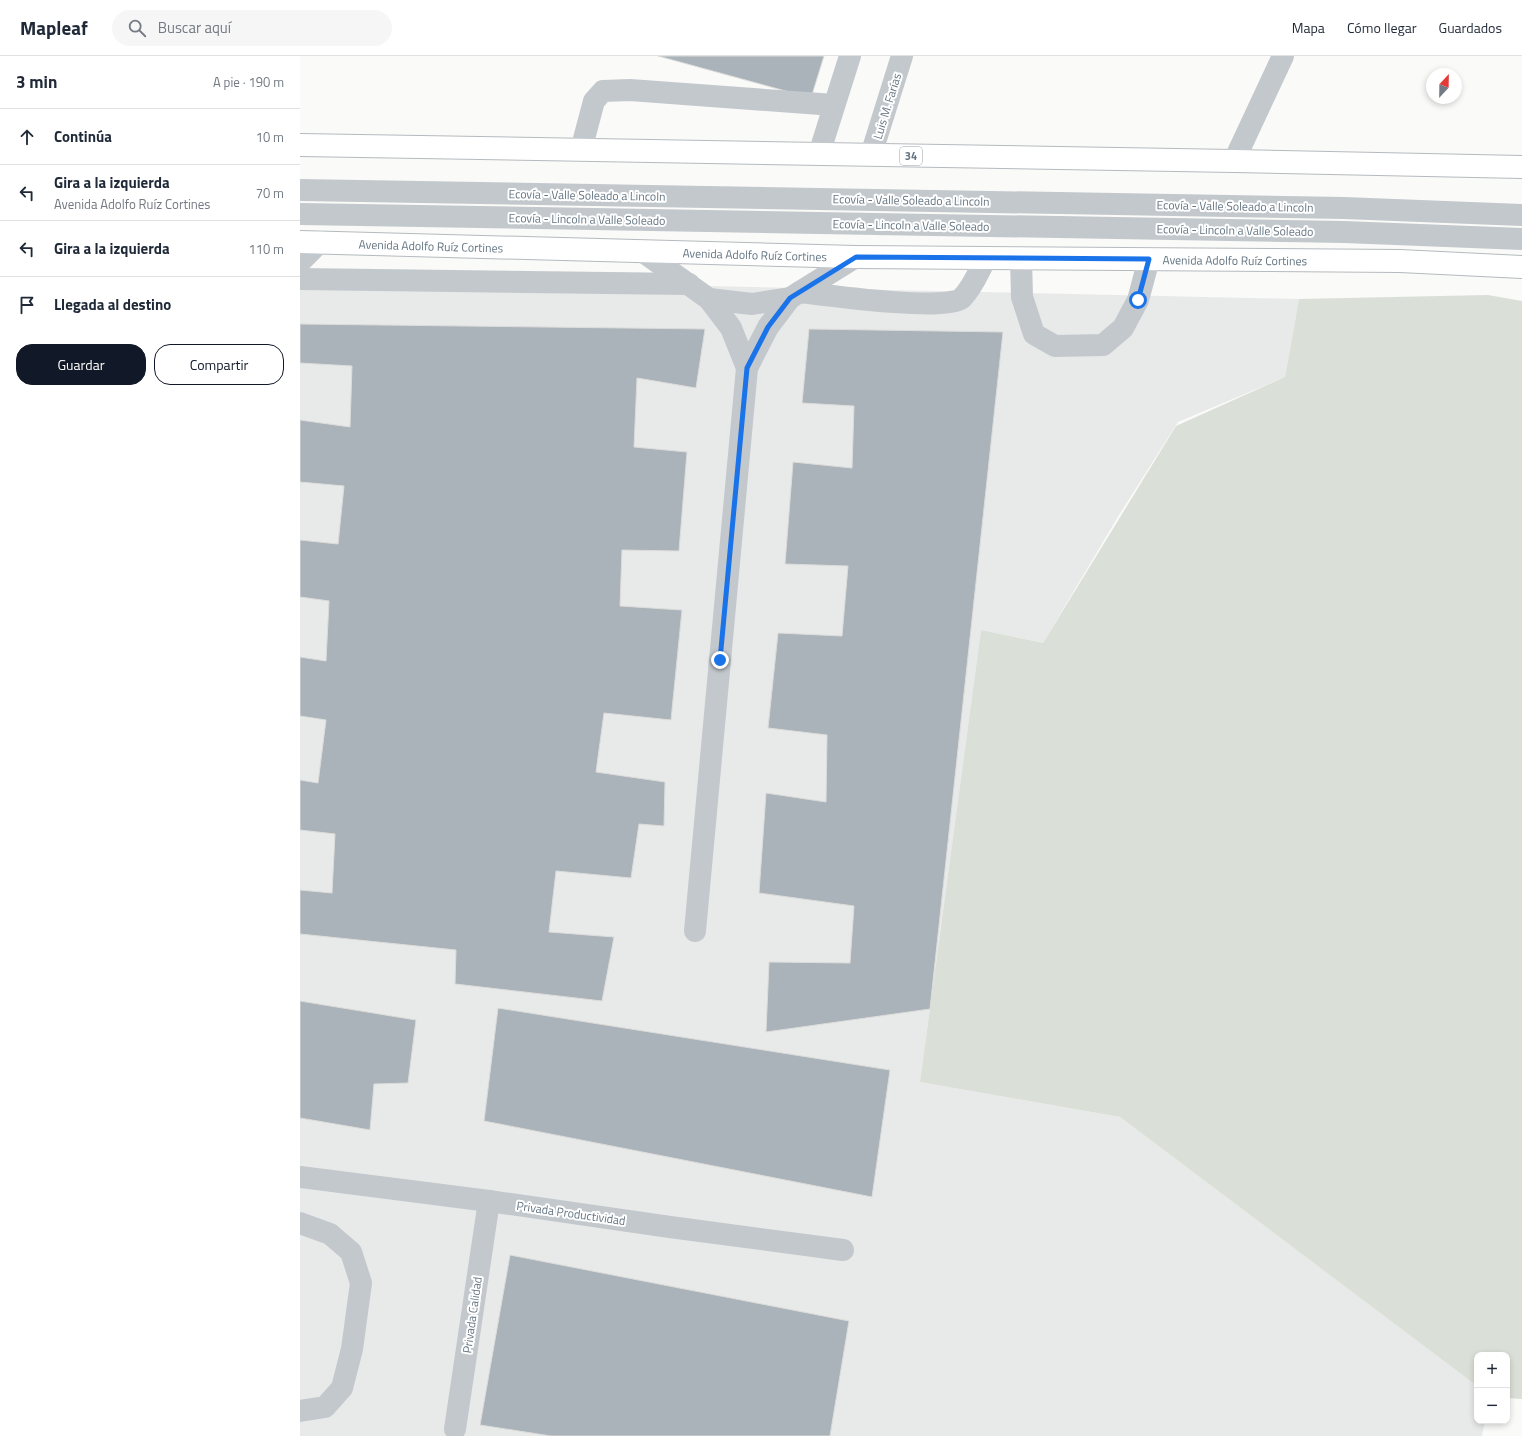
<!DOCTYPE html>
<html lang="es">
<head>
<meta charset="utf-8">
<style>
	body { margin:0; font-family:"Titillium Web",sans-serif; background:#f6f6f7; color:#1f2937 }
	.controls { position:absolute; right:12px; bottom:12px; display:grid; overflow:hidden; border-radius:8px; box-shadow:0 2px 6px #0003 }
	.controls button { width:36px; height:36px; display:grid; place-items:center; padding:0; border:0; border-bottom:1px solid #e0e1e3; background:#fff; color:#1f2937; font:20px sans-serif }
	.compass { position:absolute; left:1126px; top:12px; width:36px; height:36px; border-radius:50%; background:#fff; box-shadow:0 2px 6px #0003; rotate:22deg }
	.stop { position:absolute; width:12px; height:12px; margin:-9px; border:3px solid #1a73e8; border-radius:50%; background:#fff }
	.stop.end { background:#1a73e8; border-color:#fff; box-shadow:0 1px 4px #0008 }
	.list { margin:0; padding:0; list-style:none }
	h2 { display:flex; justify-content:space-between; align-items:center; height:52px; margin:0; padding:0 16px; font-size:17px }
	h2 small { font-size:13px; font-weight:400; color:#747a83 }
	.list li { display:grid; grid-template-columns:26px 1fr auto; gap:12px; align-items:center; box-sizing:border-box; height:56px; padding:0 16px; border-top:1px solid #e0e1e3 }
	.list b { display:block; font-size:15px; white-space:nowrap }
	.list p { margin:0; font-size:13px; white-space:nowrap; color:#747a83 }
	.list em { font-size:13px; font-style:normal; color:#747a83 }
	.actions { display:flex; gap:8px; padding:12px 16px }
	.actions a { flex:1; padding:9px 0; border:1px solid #111827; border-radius:16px; text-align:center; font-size:14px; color:#111827 }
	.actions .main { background:#111827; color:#fff }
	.icon { flex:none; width:22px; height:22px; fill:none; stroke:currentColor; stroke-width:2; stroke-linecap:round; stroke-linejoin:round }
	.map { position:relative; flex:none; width:1222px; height:1380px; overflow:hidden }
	header { display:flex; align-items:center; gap:24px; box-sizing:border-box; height:56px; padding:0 20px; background:#fff; border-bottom:1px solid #e0e1e3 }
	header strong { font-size:19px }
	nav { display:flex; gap:22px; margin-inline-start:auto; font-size:14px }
	.search { width:280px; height:36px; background:#f6f6f7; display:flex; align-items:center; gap:10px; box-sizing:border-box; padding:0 14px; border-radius:22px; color:#747a83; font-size:15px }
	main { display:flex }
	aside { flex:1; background:#fff }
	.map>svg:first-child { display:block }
	.built { fill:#e8e9e9 }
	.green { fill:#dadfd7 }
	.building { fill:#aab3b9; stroke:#dcdcda }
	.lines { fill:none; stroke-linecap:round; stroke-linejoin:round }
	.major-casing { stroke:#b5babe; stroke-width:24 }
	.minor { stroke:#c3c8cc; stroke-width:22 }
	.major { stroke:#fff; stroke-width:22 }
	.route { stroke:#1a73e8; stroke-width:5 }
	.labels { text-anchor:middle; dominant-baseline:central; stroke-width:4; stroke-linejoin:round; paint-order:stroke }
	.shield { fill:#fff; stroke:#939fa8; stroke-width:1 }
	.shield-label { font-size:11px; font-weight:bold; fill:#657683 }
	.street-label { font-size:12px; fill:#657683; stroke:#fff }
</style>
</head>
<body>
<header>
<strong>Mapleaf</strong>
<div class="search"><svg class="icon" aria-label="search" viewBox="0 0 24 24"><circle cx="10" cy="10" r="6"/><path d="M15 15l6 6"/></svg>Buscar aquí</div>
<nav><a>Mapa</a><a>Cómo llegar</a><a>Guardados</a></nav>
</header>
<main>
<aside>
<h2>3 min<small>A pie · 190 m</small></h2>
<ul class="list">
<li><svg class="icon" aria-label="ahead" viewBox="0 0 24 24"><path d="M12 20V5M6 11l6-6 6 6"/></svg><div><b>Continúa</b></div><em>10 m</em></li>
<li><svg class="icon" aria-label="left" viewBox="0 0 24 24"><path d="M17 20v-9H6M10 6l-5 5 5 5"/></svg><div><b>Gira a la izquierda</b><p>Avenida Adolfo Ruíz Cortines</p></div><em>70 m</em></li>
<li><svg class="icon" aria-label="left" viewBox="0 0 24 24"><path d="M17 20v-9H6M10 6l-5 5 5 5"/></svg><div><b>Gira a la izquierda</b></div><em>110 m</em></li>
<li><svg class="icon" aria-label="arrive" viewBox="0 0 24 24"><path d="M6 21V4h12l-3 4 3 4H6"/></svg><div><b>Llegada al destino</b></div></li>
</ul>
<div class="actions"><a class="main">Guardar</a><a>Compartir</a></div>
</aside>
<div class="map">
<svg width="1222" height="1380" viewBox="0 0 1222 1380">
	<rect width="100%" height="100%" fill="#fafaf8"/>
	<polygon class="built" points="0,221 999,243 985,321 878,366 819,459 743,587 681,574 620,1026 820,1061 1177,1330 1177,1365 1185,1365 1182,1380 0,1380"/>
	<polygon class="green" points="1188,239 1222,245 1222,1343 1207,1342 1207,1299 1177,1299 1177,1330 820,1061 620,1026 681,574 743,587 876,370 985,321 999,243"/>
	<g class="building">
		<polygon points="358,0 524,0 511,42"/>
		<polygon points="0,268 405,273 396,332 337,322 334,391 387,396 379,495 322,494 320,550 382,554 371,664 304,657 296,716 365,726 364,770 339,768 331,822 256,815 249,876 314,881 302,945 155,928 156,894 0,878 0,834 32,837 35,778 0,774 0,724 18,727 26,664 0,660 0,601 26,605 29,545 0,541 0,484 38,488 44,430 0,426 0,364 50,371 52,310 0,307"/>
		<polygon points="509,273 703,276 630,953 466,976 469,906 550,907 554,850 459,837 466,737 526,746 527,679 468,672 478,577 542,580 548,510 485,508 493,406 552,412 554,350 502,347"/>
		<polygon points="0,945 116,964 108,1027 74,1028 70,1074 0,1062"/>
		<polygon points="198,952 590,1014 572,1141 184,1065"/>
		<polygon points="210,1199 549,1265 530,1380 251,1380 180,1369"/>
	</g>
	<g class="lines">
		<g class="major-casing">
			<g id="major">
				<polyline points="0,89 934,105 1222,111"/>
				<path id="s1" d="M0,186L556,201L1100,205L1222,211"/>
			</g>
		</g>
		<g class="minor">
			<polyline points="281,94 294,45 303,35 330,34 534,49"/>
			<polyline points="519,98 550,0"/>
			<polyline points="571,99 602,0"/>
			<polyline points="934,105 983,0"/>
			<polyline points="0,134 1044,152 1222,159"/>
			<polyline points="0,158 1044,176 1222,183"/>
			<polyline points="342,195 409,243 431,272 447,312"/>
			<polyline points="721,202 722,241 734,278 755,290 803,289 823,272 838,244 849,203"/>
			<polyline points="0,206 20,186"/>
			<polyline points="0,223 389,228"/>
			<path d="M500,236C525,239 647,256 662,242C673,231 679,215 686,202"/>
			<polyline points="409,243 452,248 490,242 556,201"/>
			<polyline points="395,875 447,312 468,271 490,242"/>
			<polyline points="0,1121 189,1145 370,1171 543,1194"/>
			<polyline points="0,1167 30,1178 51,1196 61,1227 52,1293 42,1332 25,1351 0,1355"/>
			<polyline points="155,1373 189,1145"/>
		</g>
		<use href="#major" class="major"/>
	</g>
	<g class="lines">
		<polyline class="route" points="420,604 447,312 468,271 490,242 556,201 849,203 838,244"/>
	</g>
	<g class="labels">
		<rect class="shield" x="600" y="91" width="22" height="18" rx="3"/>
		<g class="shield-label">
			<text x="611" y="100">34</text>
		</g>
		<g class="street-label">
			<text transform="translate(587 50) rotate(-73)">Luis M. Farías</text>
			<text transform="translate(287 139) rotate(1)">Ecovía - Valle Soleado a Lincoln</text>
			<text transform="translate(611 144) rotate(1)">Ecovía - Valle Soleado a Lincoln</text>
			<text transform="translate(935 150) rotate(1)">Ecovía - Valle Soleado a Lincoln</text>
			<text transform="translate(287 163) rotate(1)">Ecovía - Lincoln a Valle Soleado</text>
			<text transform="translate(611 169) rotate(1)">Ecovía - Lincoln a Valle Soleado</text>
			<text transform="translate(935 174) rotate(1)">Ecovía - Lincoln a Valle Soleado</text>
			<text stroke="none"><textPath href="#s1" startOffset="131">Avenida Adolfo Ruíz Cortines</textPath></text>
			<text stroke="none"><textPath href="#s1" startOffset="455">Avenida Adolfo Ruíz Cortines</textPath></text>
			<text stroke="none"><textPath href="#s1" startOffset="935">Avenida Adolfo Ruíz Cortines</textPath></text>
			<text transform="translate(271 1157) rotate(8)">Privada Productividad</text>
			<text transform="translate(172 1259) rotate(-82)">Privada Calidad</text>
		</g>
	</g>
</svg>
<div class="controls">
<button>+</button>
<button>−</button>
</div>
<svg class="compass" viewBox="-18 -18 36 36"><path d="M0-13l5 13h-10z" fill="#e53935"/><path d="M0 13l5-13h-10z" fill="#747a83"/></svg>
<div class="stop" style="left:838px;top:244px"></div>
<div class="stop end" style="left:420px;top:604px"></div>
</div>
</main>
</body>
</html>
